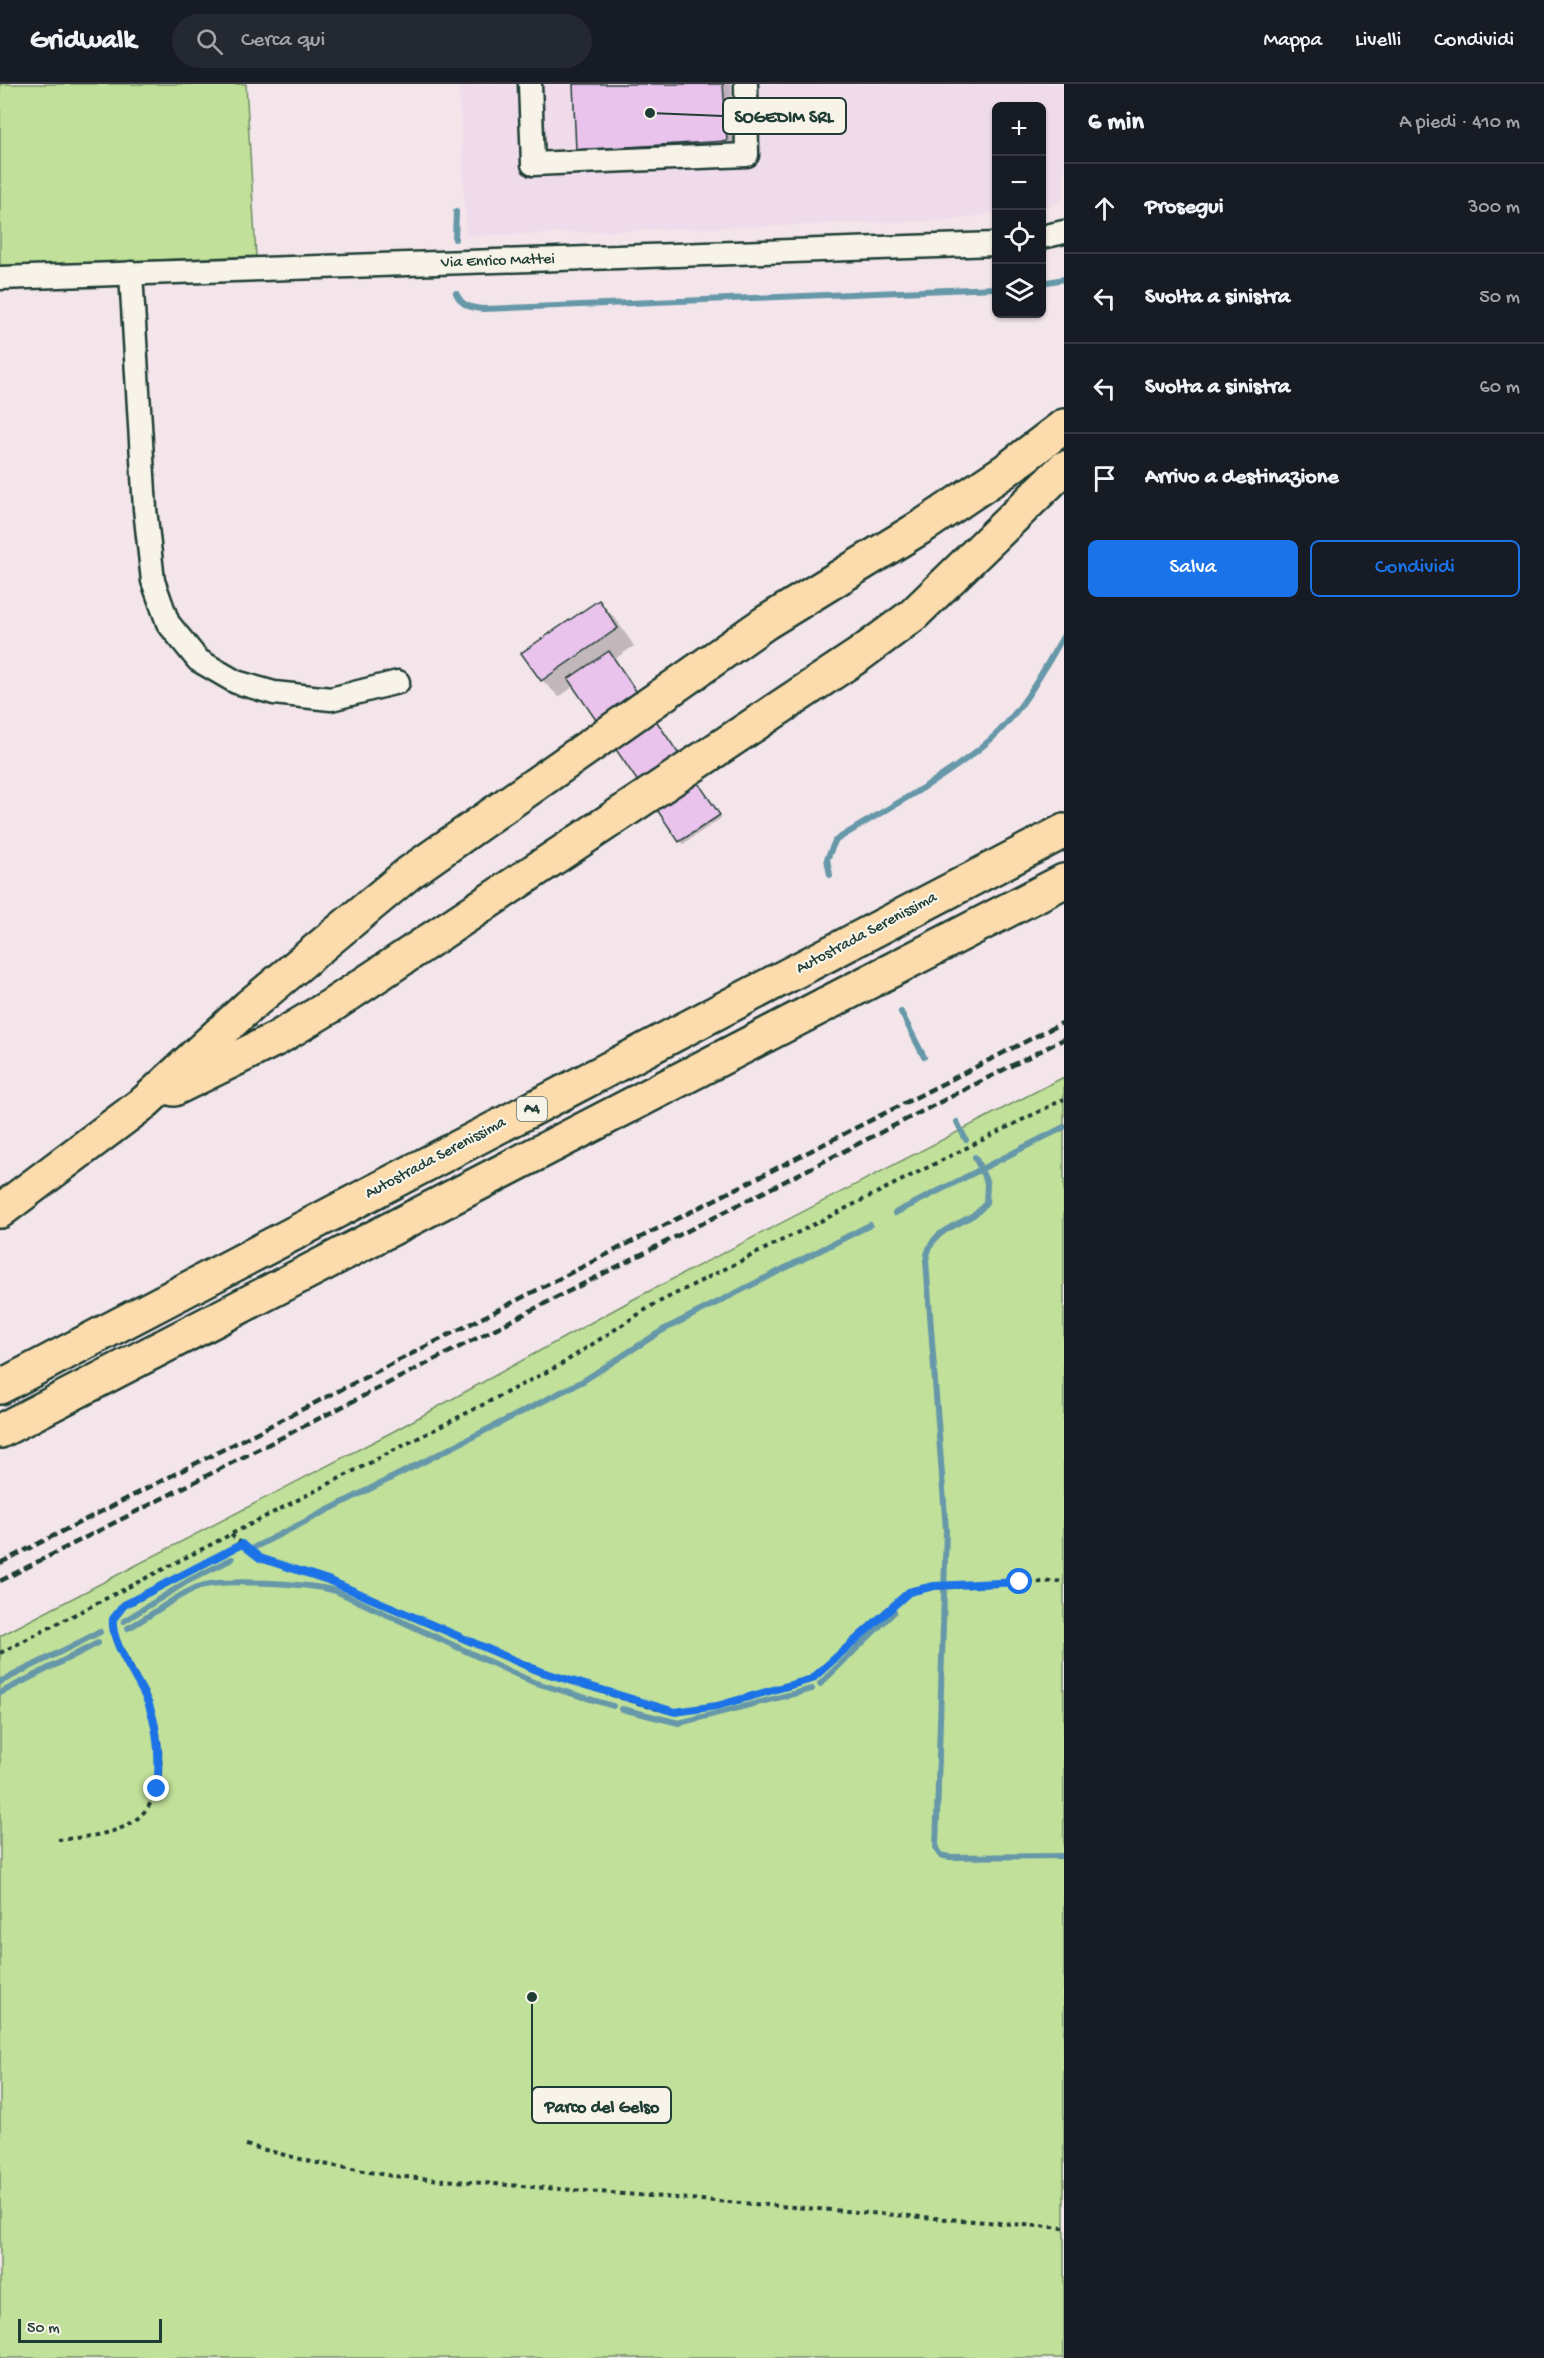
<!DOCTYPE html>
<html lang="it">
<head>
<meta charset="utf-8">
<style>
	body { margin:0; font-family:"Gochi Hand",sans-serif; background:#242831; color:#f1f3f6 }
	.controls { position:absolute; right:18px; top:18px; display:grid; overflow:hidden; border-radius:9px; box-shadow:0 2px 4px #0004 }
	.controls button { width:54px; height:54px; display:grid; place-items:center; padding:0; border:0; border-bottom:2px solid #363941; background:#171b24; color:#f1f3f6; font:30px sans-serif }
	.scale { position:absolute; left:18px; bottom:15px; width:144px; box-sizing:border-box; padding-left:6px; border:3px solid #1f3d34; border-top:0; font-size:16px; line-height:21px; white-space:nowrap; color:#1f3d34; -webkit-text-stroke:4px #f7f3e8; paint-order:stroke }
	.stop { position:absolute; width:18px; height:18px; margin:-14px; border:4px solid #1a73e8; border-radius:50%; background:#fff }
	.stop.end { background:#1a73e8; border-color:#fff; box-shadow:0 2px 6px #0008 }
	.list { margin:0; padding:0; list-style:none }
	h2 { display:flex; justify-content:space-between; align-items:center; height:78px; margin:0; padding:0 24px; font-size:26px }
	h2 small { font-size:20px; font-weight:400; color:#9ea1a6 }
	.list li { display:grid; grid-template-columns:39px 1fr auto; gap:18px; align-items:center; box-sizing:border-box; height:90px; padding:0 24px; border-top:2px solid #363941 }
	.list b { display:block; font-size:22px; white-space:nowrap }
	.list em { font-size:20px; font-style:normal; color:#9ea1a6 }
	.actions { display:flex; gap:12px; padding:18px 24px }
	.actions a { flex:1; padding:14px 0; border:2px solid #1a73e8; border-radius:9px; text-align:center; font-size:21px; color:#1a73e8 }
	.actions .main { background:#1a73e8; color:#fff }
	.icon { flex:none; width:33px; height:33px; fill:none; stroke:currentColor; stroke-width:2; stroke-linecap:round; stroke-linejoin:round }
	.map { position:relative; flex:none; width:1064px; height:2274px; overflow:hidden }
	header { display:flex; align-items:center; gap:36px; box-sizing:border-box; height:84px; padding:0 30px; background:#171b24; border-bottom:2px solid #363941 }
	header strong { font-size:28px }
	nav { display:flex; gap:33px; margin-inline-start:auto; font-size:21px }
	.search { width:420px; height:54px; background:#242831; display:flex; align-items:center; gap:15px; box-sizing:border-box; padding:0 21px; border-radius:33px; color:#9ea1a6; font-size:22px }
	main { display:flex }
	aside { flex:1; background:#171b24 }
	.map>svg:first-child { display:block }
	.built { fill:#f0dbeb }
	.green { fill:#c1e099; stroke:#708e66; stroke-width:1.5 }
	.shadow { fill:#0003 }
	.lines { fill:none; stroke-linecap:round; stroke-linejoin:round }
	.stream { stroke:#6698a9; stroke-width:6 }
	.building { fill:#eac3ed; stroke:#1f3d34; stroke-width:1.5 }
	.minor-casing { stroke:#1f3d34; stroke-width:27 }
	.highway-casing { stroke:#1f3d34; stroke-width:38 }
	.path { stroke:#1f3d34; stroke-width:4; stroke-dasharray:4.5 4.5; stroke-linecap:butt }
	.minor { stroke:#f7f3e8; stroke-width:22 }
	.highway { stroke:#fcdcac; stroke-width:33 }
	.rail { stroke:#1f3d34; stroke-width:4.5; stroke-dasharray:9 4.5; stroke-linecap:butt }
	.route { stroke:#1a73e8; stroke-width:8 }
	.labels { text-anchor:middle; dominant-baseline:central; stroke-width:4.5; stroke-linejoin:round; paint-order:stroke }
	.shield { fill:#f7f3e8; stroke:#60746a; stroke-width:1.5 }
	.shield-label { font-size:15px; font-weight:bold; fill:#1f3d34 }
	.street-label { font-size:16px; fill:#1f3d34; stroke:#f7f3e8 }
	.leader { fill:none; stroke:#1f3d34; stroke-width:2 }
	.callout-dot { fill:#1f3d34; stroke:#f7f3e8; stroke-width:2 }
	.callout { fill:#f7f3e8; stroke:#1f3d34; stroke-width:2 }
	.callout-label { font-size:18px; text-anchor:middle; font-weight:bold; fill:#1f3d34 }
</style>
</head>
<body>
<header>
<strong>Gridwalk</strong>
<div class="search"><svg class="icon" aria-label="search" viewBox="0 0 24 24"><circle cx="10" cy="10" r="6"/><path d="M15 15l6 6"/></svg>Cerca qui</div>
<nav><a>Mappa</a><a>Livelli</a><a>Condividi</a></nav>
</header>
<main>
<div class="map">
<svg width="1064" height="2274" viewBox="0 0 1064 2274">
	<rect width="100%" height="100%" fill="#f3e5ea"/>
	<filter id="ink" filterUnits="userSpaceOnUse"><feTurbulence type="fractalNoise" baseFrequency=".0167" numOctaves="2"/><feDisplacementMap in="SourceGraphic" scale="12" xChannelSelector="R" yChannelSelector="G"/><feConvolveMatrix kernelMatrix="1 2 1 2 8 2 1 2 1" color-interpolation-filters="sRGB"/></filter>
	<g filter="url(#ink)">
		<polygon class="built" points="459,0 1064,0 1064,114 1050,122 1042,123 1042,22 996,22 996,129 952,136 466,152"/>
		<g class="green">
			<polygon points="0,0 246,0 256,172 0,182"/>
			<polygon points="1064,993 1064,2274 0,2274 0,1552 394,1347 632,1216"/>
		</g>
		<g class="shadow">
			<polygon points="574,0 731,0 734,65 586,74 578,65"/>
			<polygon points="598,517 615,534 634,562 613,576 721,734 683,760 574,602 559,613 542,596"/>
		</g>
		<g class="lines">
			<g class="stream">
				<polyline points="455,155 456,128"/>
				<polyline points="1042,199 1064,195"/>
				<path d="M456,209C462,222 470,224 484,225L996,204"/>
				<path d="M830,791L827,775L835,757C886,724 944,696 990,656C1021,629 1044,586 1064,551"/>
				<polyline points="901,928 924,973"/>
				<polyline points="957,1038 966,1056"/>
				<path d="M975,1073L987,1099L986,1119C967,1145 931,1138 926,1177L946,1446L936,1765L940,1771L949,1773L1064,1772"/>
				<polyline points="895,1129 1064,1043"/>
				<polyline points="255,1463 583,1297 663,1246 870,1141"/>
				<polyline points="124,1537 188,1497 232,1475"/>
				<path d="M128,1544C151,1532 171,1515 195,1504C218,1493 311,1500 336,1507L533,1598L613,1622"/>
				<polyline points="0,1598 100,1548"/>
				<polyline points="820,1600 894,1528"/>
				<polyline points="0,1609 98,1559"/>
				<polyline points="622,1625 679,1639 812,1605"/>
			</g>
		</g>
		<g class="building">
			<polygon points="573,0 723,0 727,57 576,66"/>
			<polygon points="599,516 618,544 541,597 521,569"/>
			<polygon points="609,567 720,731 679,758 568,595"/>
		</g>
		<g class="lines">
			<g class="minor-casing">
				<g id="minor">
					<polyline points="530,0 533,80 747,71 746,0"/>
					<polyline points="1042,153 1064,148"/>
					<polyline points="131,189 145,425 153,497 168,539 198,576 236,598 274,609 331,615 398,598"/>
					<polyline points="0,194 996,160"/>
				</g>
			</g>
			<g class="highway-casing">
				<g id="highway">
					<polyline points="174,1005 276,955 331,922 859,571 913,531 1064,384"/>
					<polyline points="0,1127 145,1018 249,922 409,789 765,539 926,440 1005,387 1064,342"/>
					<polyline points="0,1303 1064,747"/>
					<polyline points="0,1347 1064,797"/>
				</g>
			</g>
			<g class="path">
				<polyline points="231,1451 260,1474 328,1496 539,1587 654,1624 675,1628 717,1622 812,1595 909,1507 918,1504 1064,1497"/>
				<polyline points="0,1569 560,1281 653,1221 1064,1015"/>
				<path d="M58,1756C83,1753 118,1751 138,1734C169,1708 162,1656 149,1622C140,1596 123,1572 113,1547C112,1535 116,1530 124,1522L242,1460"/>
				<polyline points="246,2061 312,2078 392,2092 1064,2144"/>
			</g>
			<use href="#minor" class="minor"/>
			<use href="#highway" class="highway"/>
			<g class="rail">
				<polyline points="0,1479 1064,938"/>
				<polyline points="0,1497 1064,955"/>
			</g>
		</g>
	</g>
	<g class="lines" filter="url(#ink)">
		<path class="route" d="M157,1705C160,1676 159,1648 149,1621C140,1597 110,1560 113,1535L124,1521L242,1460L260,1474L328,1496L539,1587L675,1628L717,1622L812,1595L909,1508L934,1502L1020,1498"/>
	</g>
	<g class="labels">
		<rect class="shield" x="517" y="1013" width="30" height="24" rx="4.5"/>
		<g class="shield-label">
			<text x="532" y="1025">A4</text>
		</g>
		<g class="street-label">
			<text transform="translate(498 178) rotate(-2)">Via Enrico Mattei</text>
			<text transform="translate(867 850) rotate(-28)">Autostrada Serenissima</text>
			<text transform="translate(436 1075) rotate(-28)">Autostrada Serenissima</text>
		</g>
	</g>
	<path class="leader" d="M650 29L723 32M532 1913L532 2021"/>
	<g class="callout-dot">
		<circle cx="650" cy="29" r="6"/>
		<circle cx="532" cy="1913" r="6"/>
	</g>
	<g class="callout">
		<rect x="723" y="14" width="123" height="36" rx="6"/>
		<rect x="532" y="2003" width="139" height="36" rx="6"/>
	</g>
	<g class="callout-label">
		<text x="784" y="38">SOGEDIM SRL</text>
		<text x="602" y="2028">Parco del Gelso</text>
	</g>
</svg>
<div class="controls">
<button>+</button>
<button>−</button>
<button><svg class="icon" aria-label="locate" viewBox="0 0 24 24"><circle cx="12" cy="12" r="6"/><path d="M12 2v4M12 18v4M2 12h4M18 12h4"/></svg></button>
<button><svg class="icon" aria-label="layers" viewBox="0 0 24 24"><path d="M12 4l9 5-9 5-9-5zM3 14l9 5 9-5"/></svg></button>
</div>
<div class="scale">50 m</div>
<div class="stop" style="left:1020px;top:1498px"></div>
<div class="stop end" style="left:157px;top:1705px"></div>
</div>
<aside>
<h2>6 min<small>A piedi · 410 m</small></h2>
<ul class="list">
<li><svg class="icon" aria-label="ahead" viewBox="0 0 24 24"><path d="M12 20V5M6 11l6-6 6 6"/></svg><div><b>Prosegui</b></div><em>300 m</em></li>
<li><svg class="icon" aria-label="left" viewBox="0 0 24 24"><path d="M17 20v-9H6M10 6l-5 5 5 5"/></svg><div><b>Svolta a sinistra</b></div><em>50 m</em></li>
<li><svg class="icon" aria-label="left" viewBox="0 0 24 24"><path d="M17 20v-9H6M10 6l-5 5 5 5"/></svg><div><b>Svolta a sinistra</b></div><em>60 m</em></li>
<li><svg class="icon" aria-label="arrive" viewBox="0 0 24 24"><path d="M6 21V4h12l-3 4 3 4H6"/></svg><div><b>Arrivo a destinazione</b></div></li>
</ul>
<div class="actions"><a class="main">Salva</a><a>Condividi</a></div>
</aside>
</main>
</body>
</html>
